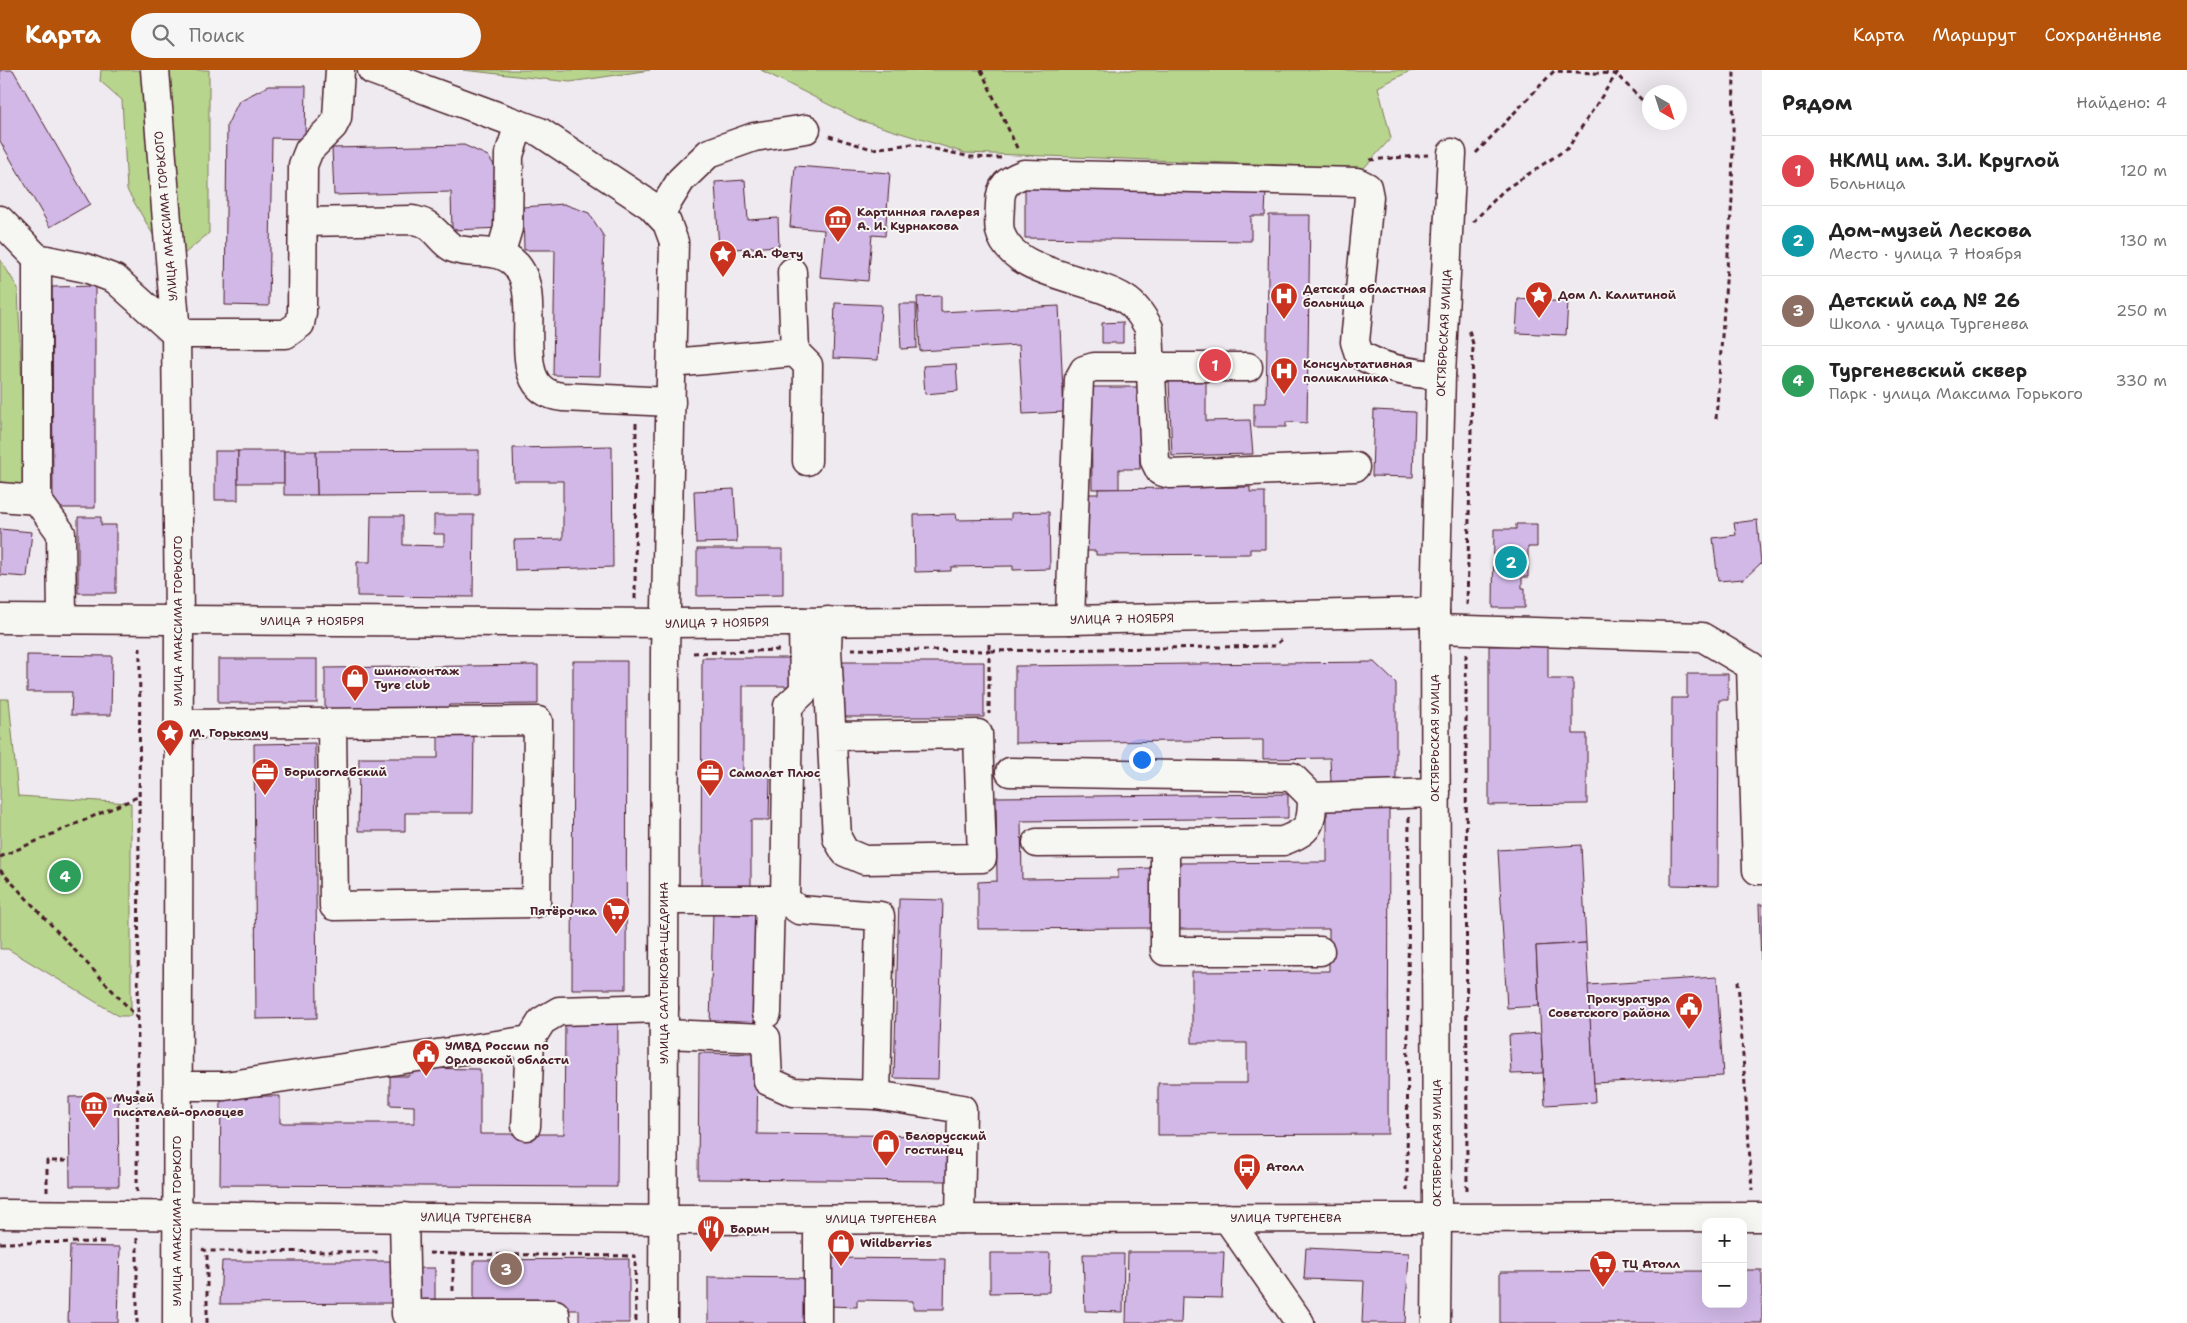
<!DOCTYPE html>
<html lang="ru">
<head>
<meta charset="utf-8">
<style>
	body { margin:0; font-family:"Shantell Sans",sans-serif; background:#f6f6f6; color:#222 }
	.controls { position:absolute; right:15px; bottom:15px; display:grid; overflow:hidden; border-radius:10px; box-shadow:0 5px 20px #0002 }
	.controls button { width:45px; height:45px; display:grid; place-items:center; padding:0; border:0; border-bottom:1px solid #e0e0e0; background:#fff; color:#222; font:25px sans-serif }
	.compass { position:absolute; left:1642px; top:15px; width:45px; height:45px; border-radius:50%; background:#fff; box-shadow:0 5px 20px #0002; rotate:141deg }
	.you { position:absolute; left:1141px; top:689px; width:18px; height:18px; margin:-12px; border:4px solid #fff; border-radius:50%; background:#1a73e8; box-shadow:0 0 0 8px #1a73e833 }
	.badge { display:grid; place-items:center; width:32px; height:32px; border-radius:50%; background:#b45309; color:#fff; font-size:16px; font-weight:700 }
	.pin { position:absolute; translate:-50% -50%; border:2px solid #fff; box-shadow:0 1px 5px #0006 }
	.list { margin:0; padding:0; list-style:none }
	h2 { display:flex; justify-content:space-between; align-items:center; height:65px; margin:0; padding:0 20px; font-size:21px }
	h2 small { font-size:16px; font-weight:400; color:#767676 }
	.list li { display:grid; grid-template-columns:32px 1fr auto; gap:15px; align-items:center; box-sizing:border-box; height:70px; padding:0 20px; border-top:1px solid #e0e0e0 }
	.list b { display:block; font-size:19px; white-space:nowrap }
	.list p { margin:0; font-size:16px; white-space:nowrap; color:#767676 }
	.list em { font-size:16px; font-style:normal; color:#767676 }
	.icon { flex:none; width:28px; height:28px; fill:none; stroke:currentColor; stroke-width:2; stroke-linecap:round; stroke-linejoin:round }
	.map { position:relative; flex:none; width:1762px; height:1253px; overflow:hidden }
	header { display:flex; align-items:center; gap:30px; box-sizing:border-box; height:70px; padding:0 25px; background:#b45309; color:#fff }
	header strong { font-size:24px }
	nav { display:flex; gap:28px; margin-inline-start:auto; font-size:18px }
	.search { width:350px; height:45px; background:#f6f6f6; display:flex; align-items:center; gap:12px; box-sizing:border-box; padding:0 18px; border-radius:28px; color:#767676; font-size:19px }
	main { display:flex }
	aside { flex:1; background:#fff }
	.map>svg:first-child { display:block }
	.green { fill:#b7d58d; stroke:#807a5c }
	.building { fill:#d1b8e7; stroke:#4a1f2b }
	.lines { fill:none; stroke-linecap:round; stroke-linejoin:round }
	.minor-casing { stroke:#4a1f2b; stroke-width:31 }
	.major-casing { stroke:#4a1f2b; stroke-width:31 }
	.path { stroke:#4a1f2b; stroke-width:3; stroke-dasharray:5 4; stroke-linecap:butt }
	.minor { stroke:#f6f6f2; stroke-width:28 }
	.major { stroke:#f6f6f2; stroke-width:28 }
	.labels { text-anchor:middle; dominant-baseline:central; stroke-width:4; stroke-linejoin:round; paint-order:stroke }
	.poi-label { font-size:12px; font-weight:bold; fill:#4a1f2b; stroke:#f6f6f2; text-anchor:start }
	.street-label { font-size:12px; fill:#4a1f2b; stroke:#f6f6f2 }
</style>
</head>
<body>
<header>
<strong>Карта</strong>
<div class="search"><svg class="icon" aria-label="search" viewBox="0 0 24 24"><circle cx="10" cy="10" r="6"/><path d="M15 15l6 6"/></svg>Поиск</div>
<nav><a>Карта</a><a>Маршрут</a><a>Сохранённые</a></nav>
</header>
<main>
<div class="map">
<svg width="1762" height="1253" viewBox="0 0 1762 1253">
	<rect width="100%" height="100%" fill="#efeaf0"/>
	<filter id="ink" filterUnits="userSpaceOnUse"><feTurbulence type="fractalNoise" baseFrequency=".02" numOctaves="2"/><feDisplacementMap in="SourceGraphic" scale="10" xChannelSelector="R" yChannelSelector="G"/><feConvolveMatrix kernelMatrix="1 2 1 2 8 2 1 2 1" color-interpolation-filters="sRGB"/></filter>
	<g filter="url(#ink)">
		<g class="green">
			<polygon points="101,0 209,0 209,163 171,195 127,120 122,30 100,11"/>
			<polygon points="463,0 650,0 570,12"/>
			<polygon points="761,0 1417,0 1408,2 1378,17 1391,68 1364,98 965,83 859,50"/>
			<polygon points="0,189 18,218 26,418 0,417"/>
			<polygon points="0,629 9,629 18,726 131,733 131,946 119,946 8,879 0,879"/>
		</g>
		<g class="building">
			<polygon points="0,0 13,0 90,134 50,157 0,71"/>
			<polygon points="268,16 306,16 305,69 272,68 269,236 225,235 227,55 239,31"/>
			<polygon points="464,75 488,86 502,107 502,158 452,160 451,122 334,125 332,78"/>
			<polygon points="795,96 890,103 885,166 872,165 868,211 820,207 824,160 790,157"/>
			<polygon points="745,110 748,150 778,148 779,176 719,180 715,112"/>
			<polygon points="1025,118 1266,121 1265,146 1251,146 1251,171 1025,168"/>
			<polygon points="564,134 589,143 604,167 600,306 553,305 555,180 524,180 523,137"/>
			<polygon points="1269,145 1310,145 1307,353 1286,352 1286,357 1254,357 1254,333 1266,333"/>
			<polygon points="95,216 95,438 53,438 52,217"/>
			<polygon points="941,226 941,242 1059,236 1064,342 1023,344 1019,275 920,281 917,227"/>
			<polygon points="1518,229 1568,232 1566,265 1516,263"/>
			<polygon points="835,233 881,235 878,290 833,288"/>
			<polygon points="899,234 916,234 917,278 901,279"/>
			<polygon points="1123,252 1123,273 1102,273 1102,253"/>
			<polygon points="956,294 958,321 925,324 923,296"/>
			<polygon points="1206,310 1206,351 1250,350 1253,384 1172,386 1169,311"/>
			<polygon points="1091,317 1139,317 1140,399 1119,399 1119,419 1092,419"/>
			<polygon points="1374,340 1415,342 1413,407 1372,406"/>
			<polygon points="612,376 613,497 515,500 514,470 563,469 563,411 514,411 513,378"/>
			<polygon points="479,380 479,424 317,425 316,381"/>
			<rect x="215" y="381" width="23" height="49"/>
			<rect x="238" y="381" width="46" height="32"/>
			<polygon points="284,381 316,381 317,425 284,425"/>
			<polygon points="1250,417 1250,422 1265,422 1265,479 1250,479 1250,484 1096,485 1096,481 1084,481 1083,424 1098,424 1098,419"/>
			<polygon points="734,419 737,472 696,473 694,421"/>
			<polygon points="1049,442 1050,499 1013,500 1013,496 951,497 951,501 915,502 914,445 956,444 957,450 1011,449 1011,443"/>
			<polygon points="434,445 474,445 473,527 357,526 357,492 370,492 371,446 403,446 403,475 444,476 444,464 434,464"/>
			<polygon points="78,447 101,447 101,455 116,455 116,523 78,523"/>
			<polygon points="1757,450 1761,493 1744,509 1718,511 1713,468 1736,465 1734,453"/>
			<polygon points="1516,454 1537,454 1537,477 1528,477 1528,507 1522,507 1522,518 1525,518 1525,538 1493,538 1494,459 1516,459"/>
			<polygon points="0,459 32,462 27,507 0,505"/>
			<polygon points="697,479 783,479 783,525 697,526"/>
			<polygon points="1548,575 1548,609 1573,609 1573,664 1587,664 1587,734 1489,735 1489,576"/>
			<polygon points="27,585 112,586 111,645 71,645 72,622 27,622"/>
			<polygon points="702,588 790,588 790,616 743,616 743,706 770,706 769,750 751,750 751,821 701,821"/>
			<rect x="218" y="589" width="99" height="44"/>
			<polygon points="573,591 627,591 626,919 572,919"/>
			<polygon points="835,592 984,592 984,647 836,647"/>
			<polygon points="1374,592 1396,613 1396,712 1331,713 1330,688 1263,689 1263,670 1015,673 1015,596"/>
			<polygon points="538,595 538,634 449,635 447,643 325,644 325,598"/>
			<polygon points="1687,604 1728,604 1728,630 1719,630 1718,816 1671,815 1672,628 1687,628"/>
			<polygon points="438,659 474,659 473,743 405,743 405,761 358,761 359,688 438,688"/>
			<polygon points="315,673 317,948 256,949 254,674"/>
			<polygon points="1288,724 1288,748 1021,751 1022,809 1118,808 1118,799 1151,798 1151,858 978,859 978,812 997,811 996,727"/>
			<polygon points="1327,738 1389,738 1388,1064 1158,1065 1158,1013 1247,1013 1247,973 1192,973 1192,902 1329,901 1329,859 1178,859 1178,793 1327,792"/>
			<polygon points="1581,775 1586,873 1536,876 1539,936 1507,938 1498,780"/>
			<polygon points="899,829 943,830 938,1009 894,1008"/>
			<polygon points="1759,834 1762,834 1762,898 1761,898"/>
			<polygon points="713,841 756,842 754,956 710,955"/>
			<polygon points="1586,873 1595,1032 1545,1035 1536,876"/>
			<polygon points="1717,907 1723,1006 1594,1013 1588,915"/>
			<polygon points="565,951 618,951 617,1117 220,1115 221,1026 280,1026 280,1053 414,1053 414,1036 390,1035 390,1006 409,1006 409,998 480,999 480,1064 564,1064"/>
			<polygon points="1541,963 1543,1003 1511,1004 1509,965"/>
			<polygon points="699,983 758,984 757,1064 948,1066 948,1111 698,1109"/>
			<polygon points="118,1026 119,1116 70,1116 69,1027"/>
			<polygon points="70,1176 120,1177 118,1253 68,1253"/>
			<polygon points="1306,1178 1409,1183 1405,1253 1362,1253 1364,1211 1304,1209"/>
			<polygon points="1128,1182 1224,1182 1222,1228 1182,1227 1181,1253 1126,1253"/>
			<polygon points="990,1183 1050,1183 1049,1222 990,1223"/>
			<polygon points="1083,1184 1124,1184 1123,1242 1085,1241"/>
			<polygon points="829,1188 945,1189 944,1239 913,1239 913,1231 857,1230 857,1237 829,1236"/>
			<polygon points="629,1189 629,1253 579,1253 579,1240 474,1240 474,1190"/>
			<polygon points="222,1191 396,1191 396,1233 220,1234"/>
			<polygon points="411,1198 435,1198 435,1236 410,1236"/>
			<polygon points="1743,1200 1762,1200 1762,1253 1500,1253 1500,1202 1706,1201 1706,1234 1743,1234"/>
			<polygon points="708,1207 812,1208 812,1253 708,1253"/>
		</g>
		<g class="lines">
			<g class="minor-casing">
				<g id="minor">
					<polyline points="155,0 176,264 179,550 177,1253"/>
					<polyline points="372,0 540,62 650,135 667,153 674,172 665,583 663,1253"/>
					<polyline points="660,144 681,110 709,83 754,67 806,59"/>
					<polyline points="0,150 37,188 86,198 115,209 176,264 286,264 300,254 302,243 303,95 309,80 333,56 337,48 340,0"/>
					<path d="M303,152L413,150C417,151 423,152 427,155C437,161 443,173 453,178C471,186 495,177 512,191C551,222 499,321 563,327L671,332"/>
					<polyline points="500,185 508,158 509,85 519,55"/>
					<polyline points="37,188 37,430 61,463 62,549"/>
					<polyline points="795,282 808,295 807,391"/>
					<polyline points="672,293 795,282 792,202"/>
					<path d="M1355,397L1170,404L1160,401L1155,391L1149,258C1142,246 1136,236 1125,229C1091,207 1011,205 1000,161C998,153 1000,142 1000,134C1000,115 1008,110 1024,104L1357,112L1367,117L1369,127L1355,272L1359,284C1383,299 1413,304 1441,305"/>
					<polyline points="0,427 37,430"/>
					<polyline points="0,549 667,553 1070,550 1435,542"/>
					<polyline points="1070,550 1079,309 1084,300 1094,297 1248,297"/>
					<polyline points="828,551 827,579 837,768 845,782 864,790 982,788 978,664 832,666"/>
					<polyline points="1435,559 1702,567 1751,596 1757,800 1762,800"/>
					<polyline points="179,654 538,651 536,833 334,836 332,654"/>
					<polyline points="1010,702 1292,707 1312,727 1436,723"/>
					<polyline points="1165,772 1165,881 1320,881"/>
					<path d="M1037,773L1283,771C1310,761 1312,754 1312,727"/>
					<polyline points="665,830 785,830 788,636 804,621 803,552"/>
					<polyline points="767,943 770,830"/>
					<polyline points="664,964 766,968 768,1011 793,1022 876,1025 880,846 799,840 785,830"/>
					<polyline points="530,970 542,951 559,941 664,938"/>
					<polyline points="178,1016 225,1016 530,970 526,1056"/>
					<polyline points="876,1025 962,1039 960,1149"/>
					<polyline points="404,1147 406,1244 555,1244 556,1253"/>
					<polyline points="1227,1148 1300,1253"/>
					<polyline points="1437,1148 1435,542 1441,305 1452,83"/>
					<polyline points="818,1150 818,1253"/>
				</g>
			</g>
			<g class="major-casing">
				<g id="major">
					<polyline points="0,1144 663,1150 1762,1147"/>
					<polyline points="1436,1253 1437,1148"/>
				</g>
			</g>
			<g class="path">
				<polyline points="981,0 1018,80"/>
				<polyline points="829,66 872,79 912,74 971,87 1001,88"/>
				<polyline points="1476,83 1554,1 1616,4 1650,38"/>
				<polyline points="1370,90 1428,85"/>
				<polyline points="1473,152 1504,120 1568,78 1619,0"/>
				<polyline points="1716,349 1732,129 1734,0"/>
				<polyline points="635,529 636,353"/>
				<polyline points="1467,535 1473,274 1469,260"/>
				<polyline points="989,574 989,581 1275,576 1281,570"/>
				<polyline points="851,579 989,581 989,644"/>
				<polyline points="693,583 780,580"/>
				<polyline points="1466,584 1467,1123"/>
				<polyline points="0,787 140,726"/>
				<polyline points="0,800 138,948"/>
				<polyline points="1738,911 1752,1120"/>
				<polyline points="1407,1121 1409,746"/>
				<polyline points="47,1122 47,1091 69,1091"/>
				<polyline points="137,1122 140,574"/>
				<polyline points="137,1168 137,1253"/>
				<polyline points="0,1173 105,1172"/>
				<polyline points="202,1179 207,1181 380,1182"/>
				<polyline points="429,1183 453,1184"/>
				<polyline points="453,1221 453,1184 635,1186 636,1253"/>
				<polyline points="207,1253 207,1181"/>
			</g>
			<use href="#minor" class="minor"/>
			<use href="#major" class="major"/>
		</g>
	</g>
	<defs>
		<g id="museum-pin" transform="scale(1.4375)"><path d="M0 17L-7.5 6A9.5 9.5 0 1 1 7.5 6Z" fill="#c8321e" stroke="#f6f6f2"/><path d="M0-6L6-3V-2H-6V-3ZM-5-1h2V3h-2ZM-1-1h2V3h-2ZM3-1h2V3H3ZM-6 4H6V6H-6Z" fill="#fff"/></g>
		<g id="sight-pin" transform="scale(1.4375)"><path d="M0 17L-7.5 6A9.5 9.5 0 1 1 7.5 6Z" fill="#c8321e" stroke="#f6f6f2"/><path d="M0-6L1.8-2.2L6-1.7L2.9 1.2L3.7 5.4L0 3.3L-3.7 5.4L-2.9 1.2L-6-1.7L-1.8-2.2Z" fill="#fff"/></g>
		<g id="hospital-pin" transform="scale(1.4375)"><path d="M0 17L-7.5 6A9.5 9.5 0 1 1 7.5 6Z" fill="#c8321e" stroke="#f6f6f2"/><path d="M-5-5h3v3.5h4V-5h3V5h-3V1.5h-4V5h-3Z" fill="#fff"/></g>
		<g id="shop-pin" transform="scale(1.4375)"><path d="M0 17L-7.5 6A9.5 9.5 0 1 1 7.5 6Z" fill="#c8321e" stroke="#f6f6f2"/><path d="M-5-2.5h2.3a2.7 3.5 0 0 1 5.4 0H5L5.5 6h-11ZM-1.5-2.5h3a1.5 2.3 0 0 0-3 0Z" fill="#fff"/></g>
		<g id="office-pin" transform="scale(1.4375)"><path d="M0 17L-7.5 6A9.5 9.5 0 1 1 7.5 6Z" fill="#c8321e" stroke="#f6f6f2"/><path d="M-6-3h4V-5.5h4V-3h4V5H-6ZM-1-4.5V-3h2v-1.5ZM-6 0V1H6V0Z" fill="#fff"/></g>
		<g id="supermarket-pin" transform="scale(1.4375)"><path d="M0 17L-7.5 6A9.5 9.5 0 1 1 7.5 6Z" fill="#c8321e" stroke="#f6f6f2"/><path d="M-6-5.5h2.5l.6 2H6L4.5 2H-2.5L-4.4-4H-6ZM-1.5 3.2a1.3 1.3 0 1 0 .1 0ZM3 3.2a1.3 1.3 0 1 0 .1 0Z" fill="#fff"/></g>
		<g id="civic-pin" transform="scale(1.4375)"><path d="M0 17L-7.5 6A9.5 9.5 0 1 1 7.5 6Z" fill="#c8321e" stroke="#f6f6f2"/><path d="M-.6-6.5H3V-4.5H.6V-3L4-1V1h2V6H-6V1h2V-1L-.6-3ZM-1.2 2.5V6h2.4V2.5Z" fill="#fff"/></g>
		<g id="bus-pin" transform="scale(1.4375)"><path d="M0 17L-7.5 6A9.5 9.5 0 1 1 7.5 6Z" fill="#c8321e" stroke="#f6f6f2"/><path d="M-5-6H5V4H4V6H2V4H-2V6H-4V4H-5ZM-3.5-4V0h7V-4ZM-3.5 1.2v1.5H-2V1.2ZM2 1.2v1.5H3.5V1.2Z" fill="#fff"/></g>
		<g id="restaurant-pin" transform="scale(1.4375)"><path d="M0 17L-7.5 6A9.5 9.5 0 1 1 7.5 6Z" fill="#c8321e" stroke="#f6f6f2"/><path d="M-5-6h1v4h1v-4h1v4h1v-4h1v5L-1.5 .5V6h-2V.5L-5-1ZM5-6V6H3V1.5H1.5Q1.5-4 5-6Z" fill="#fff"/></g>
	</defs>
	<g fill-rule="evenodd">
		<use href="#museum-pin" x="838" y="149"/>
		<use href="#sight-pin" x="723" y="184"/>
		<use href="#sight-pin" x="1539" y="225"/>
		<use href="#hospital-pin" x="1284" y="226"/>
		<use href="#hospital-pin" x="1284" y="301"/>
		<use href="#shop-pin" x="355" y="608"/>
		<use href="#sight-pin" x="170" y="663"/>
		<use href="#office-pin" x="265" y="702"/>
		<use href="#office-pin" x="710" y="703"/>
		<use href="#supermarket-pin" x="616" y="841"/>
		<use href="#civic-pin" x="1689" y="936"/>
		<use href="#civic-pin" x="426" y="983"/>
		<use href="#museum-pin" x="94" y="1035"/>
		<use href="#shop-pin" x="886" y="1073"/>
		<use href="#bus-pin" x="1247" y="1097"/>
		<use href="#restaurant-pin" x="711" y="1159"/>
		<use href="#shop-pin" x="841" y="1173"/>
		<use href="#supermarket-pin" x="1603" y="1194"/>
	</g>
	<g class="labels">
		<g class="poi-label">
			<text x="857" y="142">Картинная галерея<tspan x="857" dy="14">А. И. Курнакова</tspan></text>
			<text x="742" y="184">А.А. Фету</text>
			<text x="1303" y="219">Детская областная<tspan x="1303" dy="14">больница</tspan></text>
			<text x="1558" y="225">Дом Л. Калитиной</text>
			<text x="1303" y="294">Консультативная<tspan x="1303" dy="14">поликлиника</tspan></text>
			<text x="374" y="601">шиномонтаж<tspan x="374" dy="14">Tyre club</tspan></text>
			<text x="189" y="663">М. Горькому</text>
			<text x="284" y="702">Борисоглебский</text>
			<text x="729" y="703">Самолет Плюс</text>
			<text x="597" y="841" text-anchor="end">Пятёрочка</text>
			<text x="1670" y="929" text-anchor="end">Прокуратура<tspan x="1670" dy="14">Советского района</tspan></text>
			<text x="445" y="976">УМВД России по<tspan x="445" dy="14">Орловской области</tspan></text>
			<text x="113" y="1028">Музей<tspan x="113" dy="14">писателей-орловцев</tspan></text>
			<text x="905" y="1066">Белорусский<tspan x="905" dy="14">гостинец</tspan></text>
			<text x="1266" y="1097">Атолл</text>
			<text x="730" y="1159">Барин</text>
			<text x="860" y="1173">Wildberries</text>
			<text x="1622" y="1194">ТЦ Атолл</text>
		</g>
		<g class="street-label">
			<text transform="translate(166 146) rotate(-95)">УЛИЦА МАКСИМА ГОРЬКОГО</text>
			<text transform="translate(1444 263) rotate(-87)">ОКТЯБРЬСКАЯ УЛИЦА</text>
			<text transform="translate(1122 549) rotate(-1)">УЛИЦА 7 НОЯБРЯ</text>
			<text transform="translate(178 551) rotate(-90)">УЛИЦА МАКСИМА ГОРЬКОГО</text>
			<text x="312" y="551">УЛИЦА 7 НОЯБРЯ</text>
			<text transform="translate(717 553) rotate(-1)">УЛИЦА 7 НОЯБРЯ</text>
			<text transform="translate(1435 668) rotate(-90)">ОКТЯБРЬСКАЯ УЛИЦА</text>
			<text transform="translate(664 903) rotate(-90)">УЛИЦА САЛТЫКОВА-ЩЕДРИНА</text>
			<text transform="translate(1437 1073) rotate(-90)">ОКТЯБРЬСКАЯ УЛИЦА</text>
			<text transform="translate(476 1148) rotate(1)">УЛИЦА ТУРГЕНЕВА</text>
			<text x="1286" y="1148">УЛИЦА ТУРГЕНЕВА</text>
			<text x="881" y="1149">УЛИЦА ТУРГЕНЕВА</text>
			<text transform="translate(177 1151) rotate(-90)">УЛИЦА МАКСИМА ГОРЬКОГО</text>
		</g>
	</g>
</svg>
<div class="controls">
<button>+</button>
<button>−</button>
</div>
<svg class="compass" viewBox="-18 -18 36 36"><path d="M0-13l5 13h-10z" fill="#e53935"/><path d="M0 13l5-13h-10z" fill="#767676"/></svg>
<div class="you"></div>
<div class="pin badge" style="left:1215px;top:295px;background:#e0444e">1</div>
<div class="pin badge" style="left:1511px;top:492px;background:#0f9aa8">2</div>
<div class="pin badge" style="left:506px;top:1199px;background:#8d6e63">3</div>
<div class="pin badge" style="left:65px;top:806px;background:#2e9e5b">4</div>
</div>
<aside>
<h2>Рядом<small>Найдено: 4</small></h2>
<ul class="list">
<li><span class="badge" style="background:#e0444e">1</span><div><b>НКМЦ им. З.И. Круглой</b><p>Больница</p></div><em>120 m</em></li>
<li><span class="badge" style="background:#0f9aa8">2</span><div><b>Дом-музей Лескова</b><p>Место · улица 7 Ноября</p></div><em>130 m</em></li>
<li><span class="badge" style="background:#8d6e63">3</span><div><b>Детский сад № 26</b><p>Школа · улица Тургенева</p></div><em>250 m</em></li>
<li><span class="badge" style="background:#2e9e5b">4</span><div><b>Тургеневский сквер</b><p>Парк · улица Максима Горького</p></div><em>330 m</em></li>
</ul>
</aside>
</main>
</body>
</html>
